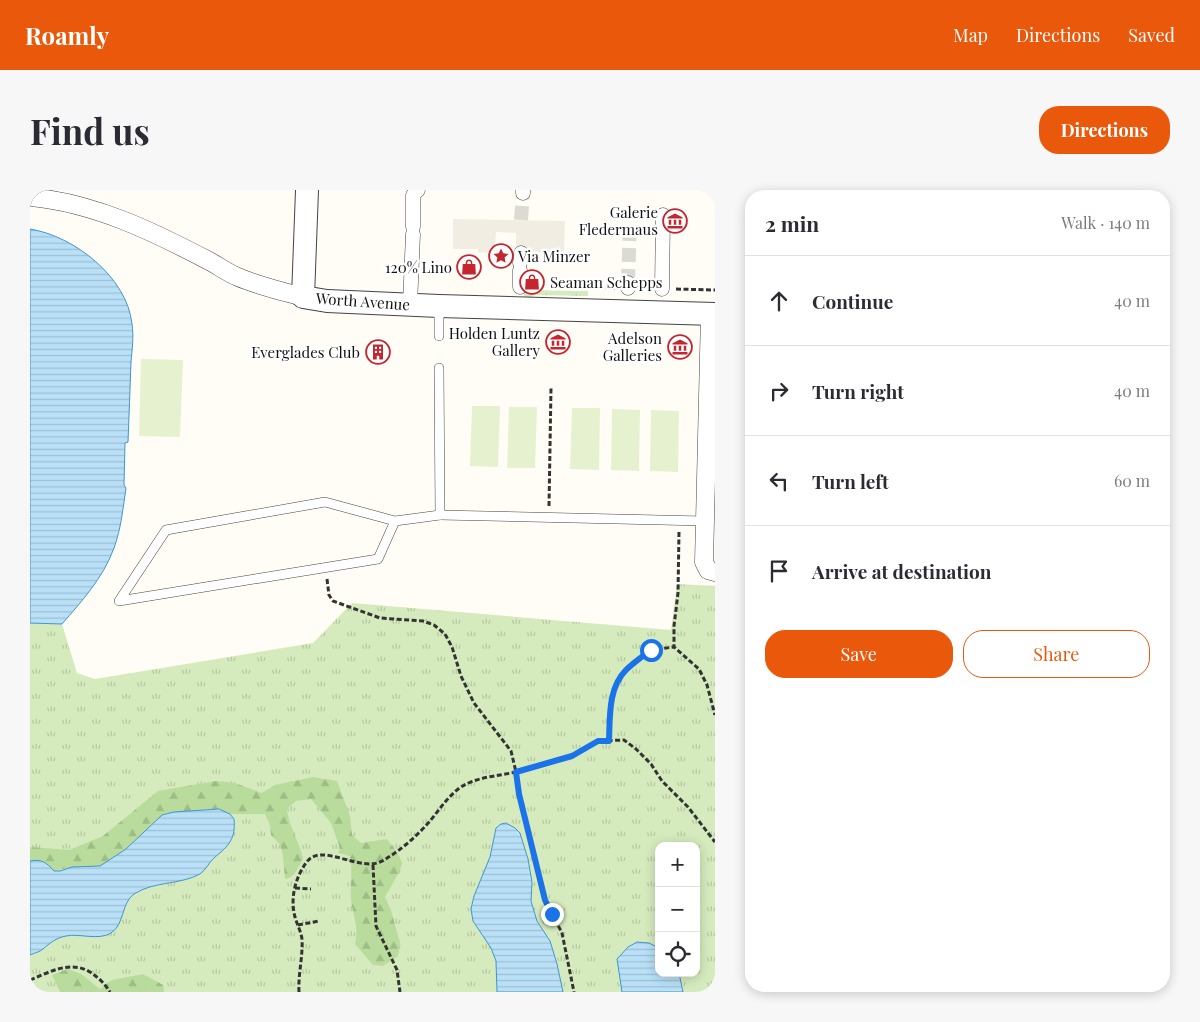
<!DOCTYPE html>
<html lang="en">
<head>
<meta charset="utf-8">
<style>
	body { margin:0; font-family:"Playfair Display",serif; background:#f7f7f7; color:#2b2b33 }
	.controls { position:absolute; right:15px; bottom:15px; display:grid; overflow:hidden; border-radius:10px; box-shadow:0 2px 12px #0003 }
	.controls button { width:45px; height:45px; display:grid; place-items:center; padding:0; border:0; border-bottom:1px solid #e1e1e2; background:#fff; color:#2b2b33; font:25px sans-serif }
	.stop { position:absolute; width:15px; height:15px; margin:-11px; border:4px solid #1a73e8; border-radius:50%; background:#fff }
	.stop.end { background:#1a73e8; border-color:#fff; box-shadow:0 1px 5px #0008 }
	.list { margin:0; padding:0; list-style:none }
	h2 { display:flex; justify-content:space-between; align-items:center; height:65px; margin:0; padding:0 20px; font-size:21px }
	h2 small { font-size:16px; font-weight:400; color:#7c7c81 }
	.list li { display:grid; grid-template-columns:32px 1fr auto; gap:15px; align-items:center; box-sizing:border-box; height:90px; padding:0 20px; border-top:1px solid #e1e1e2 }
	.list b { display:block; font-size:19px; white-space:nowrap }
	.list em { font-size:16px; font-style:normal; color:#7c7c81 }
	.actions { display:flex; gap:10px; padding:15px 20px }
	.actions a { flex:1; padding:11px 0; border:1px solid #ea580c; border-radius:20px; text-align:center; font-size:18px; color:#ea580c }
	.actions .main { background:#ea580c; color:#fff }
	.icon { flex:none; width:28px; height:28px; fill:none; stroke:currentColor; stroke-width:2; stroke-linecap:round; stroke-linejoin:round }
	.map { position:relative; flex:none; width:685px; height:802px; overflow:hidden; border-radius:20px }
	header { display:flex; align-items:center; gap:30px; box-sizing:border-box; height:70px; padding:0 25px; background:#ea580c; color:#fff }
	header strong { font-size:24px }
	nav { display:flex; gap:28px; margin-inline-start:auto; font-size:18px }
	.intro { display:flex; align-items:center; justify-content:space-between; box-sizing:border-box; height:120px; padding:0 30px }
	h1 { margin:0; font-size:35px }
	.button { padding:12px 22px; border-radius:20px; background:#ea580c; color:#fff; font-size:18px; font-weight:700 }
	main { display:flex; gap:30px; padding:0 30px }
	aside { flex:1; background:#fff; border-radius:20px; box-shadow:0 2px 12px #0003 }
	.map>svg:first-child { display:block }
	.grass { fill:url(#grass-tufts); fill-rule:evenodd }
	.forest { fill:url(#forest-firs) }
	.pitch { fill:#e6f2cf }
	.plaza { fill:#f1ede2 }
	.water { fill:url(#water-rules); stroke:#3f96cf }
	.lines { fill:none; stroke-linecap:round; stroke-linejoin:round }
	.pedestrian-tunnel { stroke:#dbdad3; stroke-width:14; stroke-dasharray:14 7; stroke-linecap:butt }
	.service-casing { stroke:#444; stroke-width:10 }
	.pedestrian-casing { stroke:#444; stroke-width:15 }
	.minor-casing { stroke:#444; stroke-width:19 }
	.tertiary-casing { stroke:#444; stroke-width:24 }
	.path { stroke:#333; stroke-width:3; stroke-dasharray:5 2.5; stroke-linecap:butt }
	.service { stroke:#fff; stroke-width:9 }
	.pedestrian { stroke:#fff; stroke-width:14 }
	.minor { stroke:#fff; stroke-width:18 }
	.tertiary { stroke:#fff; stroke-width:22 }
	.route { stroke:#1a73e8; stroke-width:6 }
	.labels { text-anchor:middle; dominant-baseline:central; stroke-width:5; stroke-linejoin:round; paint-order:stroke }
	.poi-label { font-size:15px; fill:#111; stroke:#fff; text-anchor:end }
	.street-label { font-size:15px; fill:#111; stroke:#fff }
</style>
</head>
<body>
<header>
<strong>Roamly</strong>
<nav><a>Map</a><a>Directions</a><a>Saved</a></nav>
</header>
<div class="intro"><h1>Find us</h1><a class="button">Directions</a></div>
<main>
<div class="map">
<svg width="685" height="802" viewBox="0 0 685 802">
	<defs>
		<pattern id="grass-tufts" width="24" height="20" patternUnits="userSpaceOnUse" patternTransform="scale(1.25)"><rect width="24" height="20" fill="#d5ebbd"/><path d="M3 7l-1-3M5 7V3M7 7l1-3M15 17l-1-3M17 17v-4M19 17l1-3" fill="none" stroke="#b6c8a1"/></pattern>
		<pattern id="forest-firs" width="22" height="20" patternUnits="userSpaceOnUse" patternTransform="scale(1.25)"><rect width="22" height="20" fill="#b9dc9c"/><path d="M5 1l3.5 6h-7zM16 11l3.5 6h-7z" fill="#9ebc85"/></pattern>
		<pattern id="water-rules" width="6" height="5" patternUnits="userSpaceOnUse" patternTransform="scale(1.25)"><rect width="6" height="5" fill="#b9e0f7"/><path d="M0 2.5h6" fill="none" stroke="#9ebfd3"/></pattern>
	</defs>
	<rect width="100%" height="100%" fill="#fffdf5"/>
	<g class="grass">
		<polygon points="494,100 558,101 558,106 504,105 499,110 494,110"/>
		<path d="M647,394L685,396V802H0V433L32,434L47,483L65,489L283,453L322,413L641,440ZM629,656H666V783H629Z"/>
	</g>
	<g class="forest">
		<path d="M283,587L307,591L320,626L322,645L331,653L357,649C361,655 372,667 372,674C371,680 359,700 355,707L361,720L370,753L368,766L353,776L343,775L325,754C329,735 323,727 321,710C320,694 323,682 320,666L308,663L310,658L301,633L281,609L266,611L257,619C258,635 270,652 273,669C268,677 266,687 255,689L253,666L250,655L241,645L240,635L235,624H200L189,619L144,622L132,625L96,659L70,676L42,677L24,681C17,672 12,669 0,671V657L39,660L73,646L128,601L186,591L205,593L232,603L245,595Z"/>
		<polygon points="38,779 51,784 70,799 82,790 113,784 133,795 134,802 30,802 22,785"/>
	</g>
	<g class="pitch">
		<polygon points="111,169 153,170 150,247 109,246"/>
		<polygon points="442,216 470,216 468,277 440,276"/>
		<polygon points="479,217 507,217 505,278 477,278"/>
		<polygon points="542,218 570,218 569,280 540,279"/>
		<polygon points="582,219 610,220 609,281 581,280"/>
		<polygon points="621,220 649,221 648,282 620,281"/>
	</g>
	<polygon class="plaza" points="423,29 535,31 534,63 486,62 486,43 466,42 465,57 460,57 460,63 448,62 448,59 423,59"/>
	<g class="water">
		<path d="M0,39C44,46 97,87 102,134C104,147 102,160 101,172C100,199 99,226 98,252L95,253L94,295L96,298C93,318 91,339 84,358C73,388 52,411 32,434L0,433Z"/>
		<path d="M189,619L200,624L204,629C206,648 199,656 185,667C179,672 176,680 170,684C150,695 124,691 104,704C91,713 95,734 81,743C68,751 50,743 36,746C26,748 20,753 13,759C10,762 4,763 0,765V671C12,669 16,672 24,681H30L42,677L70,676L96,659L132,625L144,622Z"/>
		<polygon points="476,633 485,638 490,643 498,669 502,692 501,711 507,731 520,751 527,774 533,802 467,802 466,771 461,758 443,731 441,719 444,706 460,667 466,638 471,634"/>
		<polygon points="607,752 619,753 629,758 629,783 649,783 653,802 592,802 587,769 598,757"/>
	</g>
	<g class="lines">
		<g class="pedestrian-tunnel">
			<polyline points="491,30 493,3"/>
			<polyline points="598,93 600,31"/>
		</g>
		<g class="service-casing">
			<g id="service">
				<polyline points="409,116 409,146"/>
				<polyline points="409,178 410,325 674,331"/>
				<polyline points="365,331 348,369 89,411 136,340 295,312 365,331 410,325"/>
			</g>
		</g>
		<g class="pedestrian-casing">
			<g id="pedestrian">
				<polyline points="493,3 493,0"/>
				<polyline points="383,37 383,5 388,0"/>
				<polyline points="490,73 491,63"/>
				<polyline points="598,93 598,98"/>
				<polyline points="490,97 490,80"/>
				<polyline points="632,99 633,25"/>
				<polyline points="380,115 383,44"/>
			</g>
		</g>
		<g class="minor-casing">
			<g id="minor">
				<path d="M0,7C65,13 124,42 181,72C190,77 198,83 208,87C229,96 251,101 273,107"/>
				<polyline points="680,124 674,372 678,380 685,382"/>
			</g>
		</g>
		<g class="tertiary-casing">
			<polyline id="tertiary" points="277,0 273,107 297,111 409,116 685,124"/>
		</g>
		<g class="path">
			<polyline points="553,98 585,98"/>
			<polyline points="646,99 685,100"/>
			<polyline points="519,316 521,198"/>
			<polyline points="649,342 648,403 644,436 644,457 669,479 677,495 685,525"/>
			<polyline points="297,389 299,405 303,411 350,428 393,431 404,435 415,444 422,457 431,486 444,513 481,561 486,582 542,566 568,551 594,550 606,559 621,574 632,591 658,617 685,652"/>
			<polyline points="579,551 580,516 586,497 595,481 621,460 644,457"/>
			<polyline points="343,675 346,736 367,780 370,802"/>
			<polyline points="265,698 281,699"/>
			<polyline points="268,735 289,731"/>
			<path d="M0,790C20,782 40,770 60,782C68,787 75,794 80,802"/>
			<path d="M269,802C268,784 273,767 272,749C271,742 267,734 265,727C260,709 265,688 276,673C291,650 331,685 354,670C371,660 387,646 400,631C410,619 418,606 431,597C446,587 468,586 486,582L489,604L515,710L532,743L544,802"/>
		</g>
		<use href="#service" class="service"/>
		<use href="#pedestrian" class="pedestrian"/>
		<use href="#minor" class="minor"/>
		<use href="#tertiary" class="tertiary"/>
	</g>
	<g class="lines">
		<path class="route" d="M522,724L515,710L489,604L486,582L542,566L568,551H579C580,527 578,498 596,480C604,472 613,466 621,460"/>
	</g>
	<defs>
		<g id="museum-ring" transform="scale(1.25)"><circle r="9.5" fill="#fff" stroke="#c4262e" stroke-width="1.5"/><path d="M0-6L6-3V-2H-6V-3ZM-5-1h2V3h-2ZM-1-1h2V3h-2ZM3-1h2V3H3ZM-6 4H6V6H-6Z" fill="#c4262e"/></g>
		<g id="sight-ring" transform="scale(1.25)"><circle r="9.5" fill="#fff" stroke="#c4262e" stroke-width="1.5"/><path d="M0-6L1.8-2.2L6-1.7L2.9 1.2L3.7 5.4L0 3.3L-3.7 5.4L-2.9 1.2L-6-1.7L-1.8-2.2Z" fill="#c4262e"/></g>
		<g id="shop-ring" transform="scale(1.25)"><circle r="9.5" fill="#fff" stroke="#c4262e" stroke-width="1.5"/><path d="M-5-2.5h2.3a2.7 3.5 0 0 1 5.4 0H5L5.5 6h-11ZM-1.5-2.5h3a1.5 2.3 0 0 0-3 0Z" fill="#c4262e"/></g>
		<g id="building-ring" transform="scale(1.25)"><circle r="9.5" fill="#fff" stroke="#c4262e" stroke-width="1.5"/><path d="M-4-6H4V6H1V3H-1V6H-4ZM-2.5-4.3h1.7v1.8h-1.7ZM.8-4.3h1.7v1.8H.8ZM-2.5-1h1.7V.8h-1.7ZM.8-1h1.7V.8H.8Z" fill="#c4262e"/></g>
	</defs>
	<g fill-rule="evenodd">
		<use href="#museum-ring" x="645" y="31"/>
		<use href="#sight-ring" x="471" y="66"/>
		<use href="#shop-ring" x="439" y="77"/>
		<use href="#shop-ring" x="502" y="92"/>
		<use href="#museum-ring" x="528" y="152"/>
		<use href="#museum-ring" x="650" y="157"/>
		<use href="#building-ring" x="348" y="162"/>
	</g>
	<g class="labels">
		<g class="poi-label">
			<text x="628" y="22">Galerie<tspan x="628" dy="17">Fledermaus</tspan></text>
			<text x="488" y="66" text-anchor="start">Via Minzer</text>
			<text x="422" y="77">120% Lino</text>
			<text x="520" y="92" text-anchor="start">Seaman Schepps</text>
			<text x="510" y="143">Holden Luntz<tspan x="510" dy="17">Gallery</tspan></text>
			<text x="632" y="148">Adelson<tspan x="632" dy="17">Galleries</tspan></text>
			<text x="330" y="162">Everglades Club</text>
		</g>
		<g class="street-label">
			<text transform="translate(333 111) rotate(4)">Worth Avenue</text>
		</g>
	</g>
</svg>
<div class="controls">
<button>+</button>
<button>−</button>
<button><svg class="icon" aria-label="locate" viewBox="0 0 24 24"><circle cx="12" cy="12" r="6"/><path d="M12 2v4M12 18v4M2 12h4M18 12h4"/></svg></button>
</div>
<div class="stop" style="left:621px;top:460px"></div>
<div class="stop end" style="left:522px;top:724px"></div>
</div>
<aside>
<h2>2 min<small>Walk · 140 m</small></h2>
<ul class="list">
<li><svg class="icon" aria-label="ahead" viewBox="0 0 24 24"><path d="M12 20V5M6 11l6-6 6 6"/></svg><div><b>Continue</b></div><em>40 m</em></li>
<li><svg class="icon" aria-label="right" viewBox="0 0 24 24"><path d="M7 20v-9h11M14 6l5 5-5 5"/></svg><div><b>Turn right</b></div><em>40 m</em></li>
<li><svg class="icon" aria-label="left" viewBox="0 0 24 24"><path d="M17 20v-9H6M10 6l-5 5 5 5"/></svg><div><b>Turn left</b></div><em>60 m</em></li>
<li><svg class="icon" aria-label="arrive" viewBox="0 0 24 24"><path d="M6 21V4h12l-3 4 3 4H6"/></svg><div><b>Arrive at destination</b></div></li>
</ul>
<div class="actions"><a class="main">Save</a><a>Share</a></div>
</aside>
</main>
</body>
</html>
